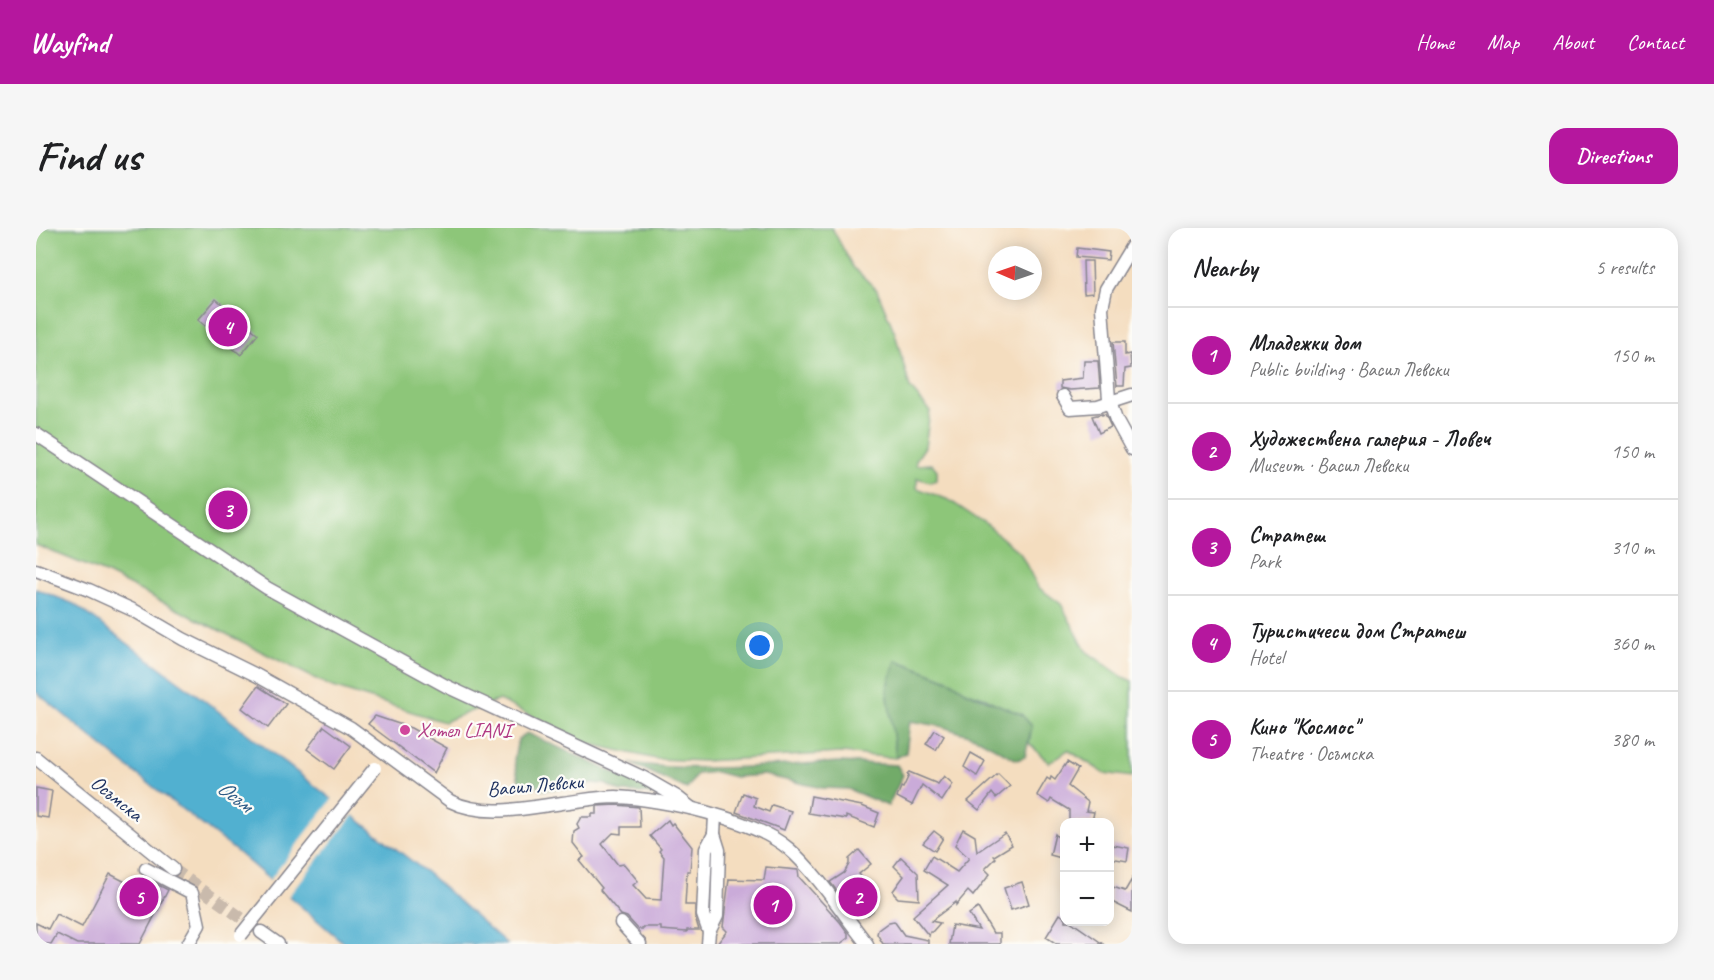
<!DOCTYPE html>
<html lang="en">
<head>
<meta charset="utf-8">
<style>
	body { margin:0; font-family:Caveat,sans-serif; background:#f6f6f6; color:#202124 }
	.controls { position:absolute; right:18px; bottom:18px; display:grid; overflow:hidden; border-radius:12px; box-shadow:0 3px 15px #0003 }
	.controls button { width:54px; height:54px; display:grid; place-items:center; padding:0; border:0; border-bottom:2px solid #e0e0e0; background:#fff; color:#202124; font:30px sans-serif }
	.compass { position:absolute; left:952px; top:18px; width:54px; height:54px; border-radius:50%; background:#fff; box-shadow:0 3px 15px #0003; rotate:272deg }
	.you { position:absolute; left:724px; top:418px; width:21px; height:21px; margin:-15px; border:4px solid #fff; border-radius:50%; background:#1a73e8; box-shadow:0 0 0 9px #1a73e833 }
	.badge { display:grid; place-items:center; width:39px; height:39px; border-radius:50%; background:#b5179e; color:#fff; font-size:20px; font-weight:700 }
	.pin { position:absolute; translate:-50% -50%; border:3px solid #fff; box-shadow:0 2px 6px #0006 }
	.list { margin:0; padding:0; list-style:none }
	h2 { display:flex; justify-content:space-between; align-items:center; height:78px; margin:0; padding:0 24px; font-size:26px }
	h2 small { font-size:20px; font-weight:400; color:#757577 }
	.list li { display:grid; grid-template-columns:39px 1fr auto; gap:18px; align-items:center; box-sizing:border-box; height:96px; padding:0 24px; border-top:2px solid #e0e0e0 }
	.list b { display:block; font-size:22px; white-space:nowrap }
	.list p { margin:0; font-size:20px; white-space:nowrap; color:#757577 }
	.list em { font-size:20px; font-style:normal; color:#757577 }
	.map { position:relative; flex:none; width:1096px; height:716px; overflow:hidden; border-radius:18px }
	header { display:flex; align-items:center; gap:36px; box-sizing:border-box; height:84px; padding:0 30px; background:#b5179e; color:#fff }
	header strong { font-size:28px }
	nav { display:flex; gap:33px; margin-inline-start:auto; font-size:21px }
	.intro { display:flex; align-items:center; justify-content:space-between; box-sizing:border-box; height:144px; padding:0 36px }
	h1 { margin:0; font-size:42px }
	.button { padding:15px 27px; border-radius:18px; background:#b5179e; color:#fff; font-size:21px; font-weight:700 }
	main { display:flex; gap:36px; padding:0 36px }
	aside { flex:1; background:#fff; border-radius:18px; box-shadow:0 3px 15px #0003 }
	.map>svg:first-child { display:block }
	.green { fill:#8dc679; stroke:#547a6c; stroke-width:1.5 }
	.forest { fill:#72ab69; stroke:#466d64; stroke-width:1.5 }
	.water { fill:#51b0d0; stroke:#367097; stroke-width:1.5 }
	.pier { fill:#f4ddbf }
	.building { fill:#caabd9 }
	.lines { fill:none; stroke-linecap:round; stroke-linejoin:round }
	.street-tunnel { stroke:#c9baac; stroke-width:12; stroke-dasharray:12 6; stroke-linecap:butt }
	.street-casing { stroke:#88868e; stroke-width:15 }
	.street { stroke:#fff; stroke-width:12 }
	.street-bridge-casing { stroke:#88868e; stroke-width:15; stroke-linecap:butt }
	.street-bridge { stroke:#fff; stroke-width:12 }
	.hotel-dot { fill:#d1479c; stroke:#fdfcf7; stroke-width:2 }
	.labels { text-anchor:middle; dominant-baseline:central; stroke-width:4.5; stroke-linejoin:round; paint-order:stroke }
	.hotel-label { font-size:21px; fill:#b23c85; stroke:#fdfcf7; text-anchor:start }
	.street-label { font-size:21px; fill:#1b2f5e; stroke:#fdfcf7 }
	.water-label { font-size:22px; font-style:italic; fill:#2e5c86; stroke:#fdfcf7 }
</style>
</head>
<body>
<header>
<strong>Wayfind</strong>
<nav><a>Home</a><a>Map</a><a>About</a><a>Contact</a></nav>
</header>
<div class="intro"><h1>Find us</h1><a class="button">Directions</a></div>
<main>
<div class="map">
<svg width="1096" height="716" viewBox="0 0 1096 716">
	<rect width="100%" height="100%" fill="#fdfcf7"/>
	<filter id="ink" filterUnits="userSpaceOnUse"><feTurbulence type="fractalNoise" baseFrequency=".0167" numOctaves="2"/><feDisplacementMap in="SourceGraphic" scale="12" xChannelSelector="R" yChannelSelector="G"/><feConvolveMatrix kernelMatrix="1 2 1 2 8 2 1 2 1" color-interpolation-filters="sRGB"/></filter>
	<filter id="wash" filterUnits="userSpaceOnUse"><feTurbulence type="fractalNoise" baseFrequency=".008" numOctaves="4" result="noise"/><feDisplacementMap in="SourceGraphic" scale="24" xChannelSelector="R" yChannelSelector="G"/><feGaussianBlur stdDeviation="1.35" result="paint"/><feColorMatrix in="noise" values="0 0 0 0 0 0 0 0 0 0 0 0 0 0 0 0 0 1.4 0 .05"/><feComposite in="paint" operator="in"/></filter>
	<g filter="url(#wash)">
		<rect width="100%" height="100%" fill="#f4ddbf"/>
		<polygon class="green" points="0,0 796,0 817,39 841,62 859,105 874,160 894,183 889,219 880,232 880,237 896,236 901,242 901,252 894,254 881,250 881,260 913,272 952,298 984,325 1002,359 1025,376 1050,423 1087,449 1096,453 1096,549 1068,545 1032,522 1013,535 993,515 996,498 950,470 931,464 915,453 861,432 856,493 860,530 805,525 668,533 620,531 550,515 463,472 408,494 294,458 69,345 0,317"/>
		<g class="forest">
			<polygon points="860,432 915,453 931,464 985,486 996,498 989,529 981,532 939,509 904,498 874,493 870,525 860,530 851,461"/>
			<polygon points="491,505 611,560 629,570 609,565 585,564 569,556 556,555 539,559 506,562 498,554 493,558 484,558 478,532 482,511"/>
			<path d="M804,534L861,537L867,547L852,578L812,561L786,560L728,547L699,549L680,544L661,546L651,561L594,535C663,545 735,537 804,534Z"/>
		</g>
		<polygon class="water" points="0,361 38,376 164,469 390,644 471,716 309,716 200,623 98,544 0,464"/>
		<polygon class="pier" points="298,569 319,585 251,670 232,654"/>
		<g id="blocks">
			<g class="building">
				<polygon points="1041,20 1073,24 1072,32 1040,29"/>
				<polygon points="1047,33 1056,33 1057,65 1048,66"/>
				<polygon points="180,71 222,106 205,127 162,92"/>
				<polygon points="1077,114 1089,114 1089,127 1094,126 1095,140 1089,141 1088,158 1081,158 1081,159"/>
				<polygon points="1048,133 1062,133 1064,160 1034,162 1024,160 1024,153 1047,150"/>
				<polygon points="1066,186 1066,187 1069,186 1075,199 1063,205 1056,188"/>
				<polygon points="222,458 250,476 232,500 206,480"/>
				<polygon points="339,488 375,500 411,520 398,545 332,496"/>
				<polygon points="288,498 315,518 298,541 271,521"/>
				<polygon points="899,502 908,508 900,522 890,516"/>
				<polygon points="935,525 949,533 941,548 928,539"/>
				<polygon points="1031,534 1042,541 1032,558 1052,574 1050,583 1058,584 1056,594 1033,593 1033,582 1015,571 1013,575 1001,567 1011,550 1014,552 1015,549 1019,552"/>
				<polygon points="873,544 902,556 908,548 917,556 906,573 886,557 876,577 861,569 865,559 867,560 873,547 871,546"/>
				<polygon points="962,546 974,558 960,570 956,565 943,582 932,573"/>
				<polygon points="0,560 16,563 12,590 0,588"/>
				<polygon points="707,565 720,570 718,578 733,584 736,577 755,583 748,602 700,584"/>
				<polygon points="775,568 826,578 843,585 838,599 810,588 810,591 772,585"/>
				<polygon points="580,577 603,579 604,599 585,599 585,606 577,605 566,616 582,637 588,636 602,653 597,657 610,671 625,672 628,629 623,623 625,621 614,608 632,592 635,597 637,595 656,619 654,643 651,643 649,677 659,677 659,689 663,702 651,702 651,704 625,702 625,699 607,699 607,701 602,701 591,689 585,687 564,662 566,660 543,632 548,629 537,615 538,603 543,600 541,596 545,589 556,589 556,586 561,586 561,578"/>
				<polygon points="927,601 939,608 941,624 969,605 976,617 958,628 960,630 949,641 954,646 937,668 932,663 920,677 920,674 895,693 904,695 896,704 894,704 893,708 877,688 912,657 888,642 896,628 921,644 933,630 919,617"/>
				<polygon points="898,603 907,610 899,623 887,615"/>
				<polygon points="1019,606 1029,617 1029,631 1014,627"/>
				<polygon points="1077,617 1093,620 1091,633 1074,630"/>
				<polygon points="823,622 835,636 823,646 833,660 831,663 837,674 837,683 832,687 821,689 794,654 808,645 813,636 813,631"/>
				<polygon points="865,629 882,645 883,672 862,670 858,666 857,663 868,648 858,638"/>
				<polygon points="730,639 762,642 763,649 804,694 812,705 812,710 804,716 681,716 691,703 687,699 693,651 728,652"/>
				<polygon points="74,646 105,662 111,651 132,662 104,716 41,716 21,706 15,716 0,716 0,695 12,701 20,686 46,699"/>
				<polygon points="1096,651 1096,684 1074,673 1074,658 1089,663"/>
				<polygon points="986,654 993,676 975,682 968,660"/>
				<polygon points="942,680 957,705 964,705 964,716 913,716 916,697 943,702 933,686"/>
				<polygon points="1024,686 1029,690 1029,693 1034,693 1067,716 1021,716 1010,709"/>
				<polygon points="858,693 868,707 892,712 892,716 847,716 841,706 842,702 853,694"/>
			</g>
		</g>
	</g>
	<g filter="url(#ink)">
		<use href="#blocks" fill-opacity="0" stroke="#88868e" stroke-width="1.5"/>
		<g class="lines">
			<polyline class="street-tunnel" points="137,641 225,704"/>
			<g class="street-casing">
				<g id="street">
					<polyline points="1096,18 1070,61 1066,80 1073,171 1080,192 1096,221"/>
					<polyline points="1027,168 1034,180 1062,178 1096,167"/>
					<polyline points="0,206 231,360 410,458 608,550 641,569 655,580"/>
					<path d="M0,342L53,362L99,383L147,411L220,447L315,500L414,573C448,590 490,580 526,575C544,573 562,569 580,569C627,571 718,591 753,621C780,644 808,687 831,716"/>
					<polyline points="0,530 137,641"/>
					<polyline points="110,641 156,665 163,697 152,716"/>
					<polyline points="585,695 604,716"/>
					<polyline points="225,704 242,716"/>
					<polyline points="673,704 681,688 683,622 678,606 679,588"/>
					<polyline points="672,716 673,704 667,687 670,621 678,606"/>
				</g>
			</g>
			<use href="#street" class="street"/>
			<g class="street-bridge-casing">
				<polyline id="street-bridge" points="205,707 339,540"/>
			</g>
			<use href="#street-bridge" class="street-bridge"/>
		</g>
	</g>
	<circle class="hotel-dot" cx="369" cy="502" r="6"/>
	<g class="labels">
		<g class="hotel-label">
			<text x="381" y="502">Хотел LIANI</text>
		</g>
		<g class="street-label">
			<text transform="translate(499 557) rotate(-5)">Васил Левски</text>
			<text transform="translate(81 570) rotate(39)">Осъмска</text>
		</g>
		<g class="water-label">
			<text transform="translate(199 568) rotate(37)">Осъм</text>
		</g>
	</g>
</svg>
<div class="controls">
<button>+</button>
<button>−</button>
</div>
<svg class="compass" viewBox="-18 -18 36 36"><path d="M0-13l5 13h-10z" fill="#e53935"/><path d="M0 13l5-13h-10z" fill="#757577"/></svg>
<div class="you"></div>
<div class="pin badge" style="left:737px;top:677px">1</div>
<div class="pin badge" style="left:822px;top:669px">2</div>
<div class="pin badge" style="left:192px;top:282px">3</div>
<div class="pin badge" style="left:192px;top:99px">4</div>
<div class="pin badge" style="left:103px;top:669px">5</div>
</div>
<aside>
<h2>Nearby<small>5 results</small></h2>
<ul class="list">
<li><span class="badge">1</span><div><b>Младежки дом</b><p>Public building · Васил Левски</p></div><em>150 m</em></li>
<li><span class="badge">2</span><div><b>Художествена галерия - Ловеч</b><p>Museum · Васил Левски</p></div><em>150 m</em></li>
<li><span class="badge">3</span><div><b>Стратеш</b><p>Park</p></div><em>310 m</em></li>
<li><span class="badge">4</span><div><b>Туристичеси дом Стратеш</b><p>Hotel</p></div><em>360 m</em></li>
<li><span class="badge">5</span><div><b>Кино &quot;Космос&quot;</b><p>Theatre · Осъмска</p></div><em>380 m</em></li>
</ul>
</aside>
</main>
</body>
</html>
